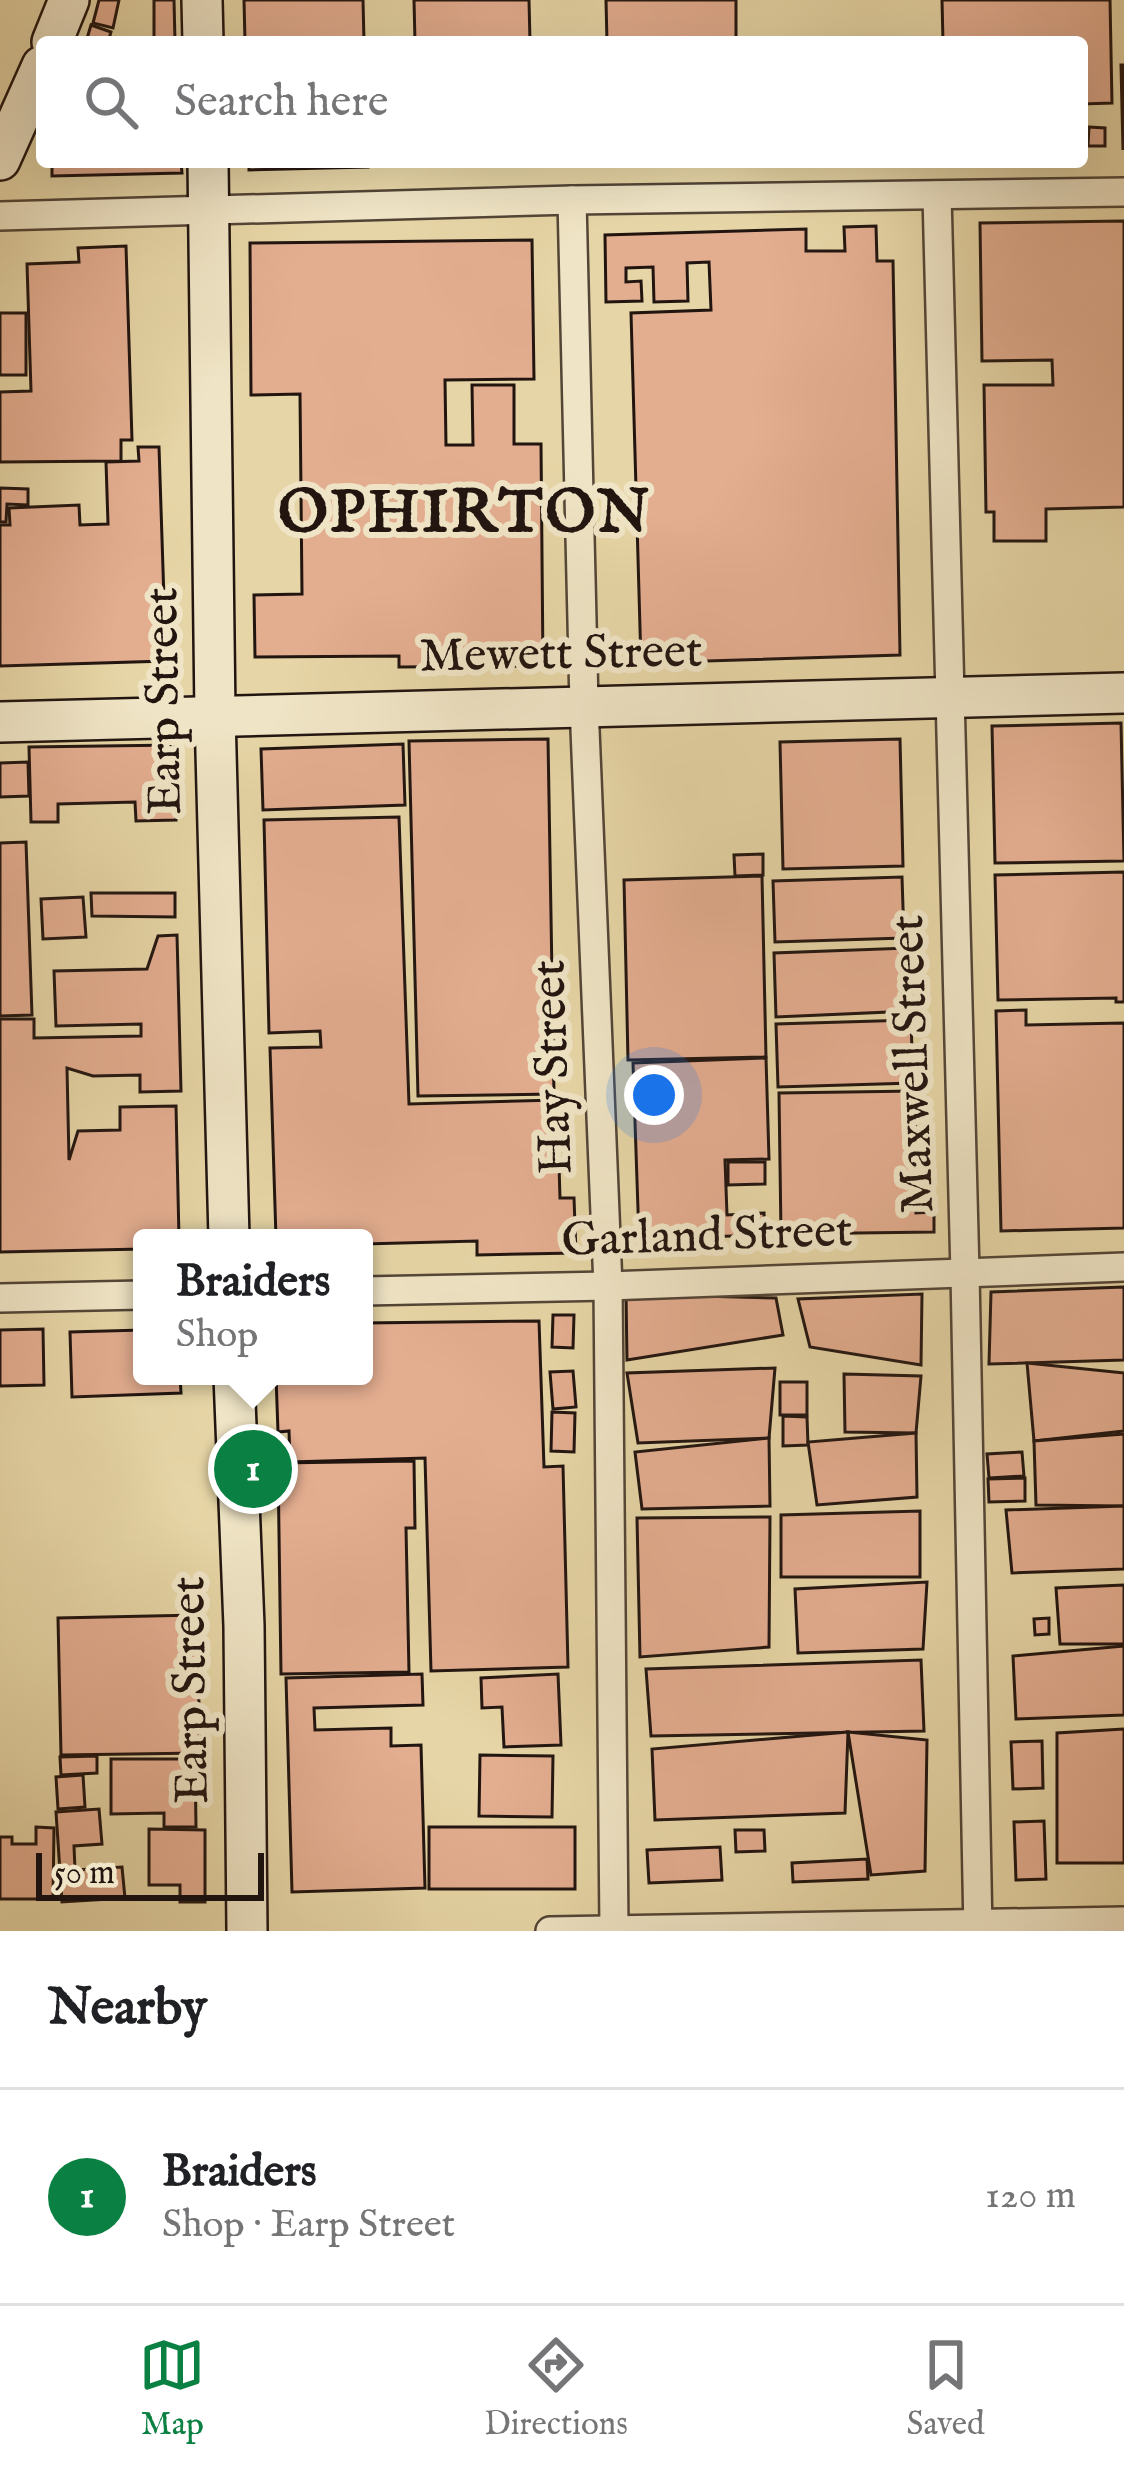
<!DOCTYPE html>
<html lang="en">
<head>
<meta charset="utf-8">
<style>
	body { margin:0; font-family:"IM FELL English",serif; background:#f2f2f2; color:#202124 }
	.scale { position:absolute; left:36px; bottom:30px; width:228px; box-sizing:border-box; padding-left:12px; border:6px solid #221510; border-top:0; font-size:33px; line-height:42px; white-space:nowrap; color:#221510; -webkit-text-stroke:9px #efe4c5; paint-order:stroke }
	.you { position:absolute; left:654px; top:1095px; width:42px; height:42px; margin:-30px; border:9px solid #fff; border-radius:50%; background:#1a73e8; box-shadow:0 0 0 18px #1a73e833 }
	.badge { display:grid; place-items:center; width:78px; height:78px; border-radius:50%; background:#0b8043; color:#fff; font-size:39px; font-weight:700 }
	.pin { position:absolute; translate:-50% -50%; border:6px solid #fff; box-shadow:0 3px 12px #0006 }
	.popup { position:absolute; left:133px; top:1229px; width:240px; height:156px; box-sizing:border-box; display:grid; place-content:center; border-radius:12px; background:#fff; filter:drop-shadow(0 3px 9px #0005); font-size:39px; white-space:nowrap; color:#757577 }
	.popup b { font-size:45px; color:#202124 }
	.popup::after { content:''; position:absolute; left:50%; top:100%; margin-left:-24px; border:24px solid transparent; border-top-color:#fff }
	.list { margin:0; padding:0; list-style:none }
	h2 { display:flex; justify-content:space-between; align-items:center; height:156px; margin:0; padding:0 48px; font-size:51px }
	h2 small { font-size:39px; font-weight:400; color:#757577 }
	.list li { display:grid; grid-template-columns:78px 1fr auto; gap:36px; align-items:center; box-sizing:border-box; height:216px; padding:0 48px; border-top:3px solid #e0e0e0 }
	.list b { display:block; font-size:45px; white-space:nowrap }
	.list p { margin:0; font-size:39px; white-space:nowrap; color:#757577 }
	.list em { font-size:39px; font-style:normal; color:#757577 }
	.icon { flex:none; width:66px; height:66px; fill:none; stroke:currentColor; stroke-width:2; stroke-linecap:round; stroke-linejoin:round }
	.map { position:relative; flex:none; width:1124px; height:1931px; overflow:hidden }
	.search { position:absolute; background:#fff; box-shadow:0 12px 48px #0002; left:36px; right:36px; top:36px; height:132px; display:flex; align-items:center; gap:30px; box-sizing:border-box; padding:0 42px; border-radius:12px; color:#757577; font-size:45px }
	.sheet { height:372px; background:#fff }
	nav { display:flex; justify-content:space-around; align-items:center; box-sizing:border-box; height:168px; border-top:3px solid #e0e0e0; background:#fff; font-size:33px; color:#757577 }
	nav a { display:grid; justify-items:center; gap:6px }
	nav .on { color:#0b8043 }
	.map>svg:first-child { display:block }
	.building { fill:#e3ad90; stroke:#221510; stroke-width:3 }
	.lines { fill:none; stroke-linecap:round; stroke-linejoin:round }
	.street-casing { stroke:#534536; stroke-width:32 }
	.secondary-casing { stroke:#221510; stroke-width:44 }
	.street { stroke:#efe4c5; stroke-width:27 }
	.secondary { stroke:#efe4c5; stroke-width:39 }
	.labels { text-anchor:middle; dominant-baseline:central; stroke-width:12; stroke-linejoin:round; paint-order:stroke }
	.street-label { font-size:48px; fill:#221510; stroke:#efe4c5 }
	.district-label { font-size:60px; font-weight:bold; letter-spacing:3px; fill:#221510; stroke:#efe4c5 }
</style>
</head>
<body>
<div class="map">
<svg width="1124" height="1931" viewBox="0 0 1124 1931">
	<rect width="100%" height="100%" fill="#e6d5a6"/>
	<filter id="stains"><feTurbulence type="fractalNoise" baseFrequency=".00167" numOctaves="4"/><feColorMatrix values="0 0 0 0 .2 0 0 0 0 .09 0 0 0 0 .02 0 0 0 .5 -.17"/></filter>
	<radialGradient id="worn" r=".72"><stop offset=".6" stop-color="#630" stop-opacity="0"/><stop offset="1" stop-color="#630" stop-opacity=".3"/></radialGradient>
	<g class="building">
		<polygon points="99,0 119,0 113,28 93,23"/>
		<polygon points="154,0 174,0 175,42 154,42"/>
		<polygon points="244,0 363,0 364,42 245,42"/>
		<polygon points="414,0 529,0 530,42 415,42"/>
		<polygon points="606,0 736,0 736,42 607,42"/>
		<polygon points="942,0 1110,0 1112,103 1082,104 1082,42 943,42"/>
		<polygon points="91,25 111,32 108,42 86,42"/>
		<polygon points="1121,65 1124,65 1123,150"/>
		<polygon points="1089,127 1105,128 1105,146 1088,146"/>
		<polygon points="52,162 181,162 182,173 52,176"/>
		<polygon points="249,162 368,162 368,167 249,170"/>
		<polygon points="418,162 533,162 418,165"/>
		<polygon points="1124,221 1124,507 1046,509 1046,541 994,541 994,512 986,512 984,385 1053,385 1052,360 982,361 980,223"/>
		<polygon points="876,226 877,261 893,261 900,655 641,663 631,313 711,310 709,262 687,263 688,301 654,302 653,267 626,268 626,282 641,281 642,301 606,302 605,235 806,229 806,251 845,251 844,227"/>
		<polygon points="532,240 534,379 445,380 446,445 473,445 472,385 514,385 514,444 541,444 543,666 399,667 399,656 255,657 254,595 302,594 300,394 251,395 250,243"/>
		<polygon points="126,246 132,440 121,440 121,461 0,462 0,392 31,391 27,264 79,262 78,248"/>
		<rect x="0" y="313" width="26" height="62"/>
		<polygon points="138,447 159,447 166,661 0,666 0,525 10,525 9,508 79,505 80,525 108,524 106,462 139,461"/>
		<polygon points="0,488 28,489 28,505 7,504 6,522 0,522"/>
		<polygon points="1121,723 1124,861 995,863 992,726"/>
		<polygon points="548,739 554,1094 418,1096 409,741"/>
		<polygon points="900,739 903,866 783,869 780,742"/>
		<polygon points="403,744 405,805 263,810 261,749"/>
		<polygon points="175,745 176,820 136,821 135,802 58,804 58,822 31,822 29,747"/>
		<polygon points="28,762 29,796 0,797 0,763"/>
		<polygon points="399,817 409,1104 557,1100 560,1198 574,1198 576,1253 477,1255 477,1241 364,1244 364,1238 276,1238 270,1048 321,1047 320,1031 269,1033 264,820"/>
		<polygon points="26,842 32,1015 0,1016 0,843"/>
		<polygon points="763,854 763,875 735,876 734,855"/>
		<polygon points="1124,872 1124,1002 1116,1002 1116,998 998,1000 995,875"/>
		<polygon points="762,876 766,1057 628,1060 624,880"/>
		<polygon points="902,877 904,938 775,942 773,881"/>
		<polygon points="91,893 175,893 175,917 92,916"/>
		<polygon points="83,897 86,937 43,939 41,899"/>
		<polygon points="177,935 181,1091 140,1092 140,1075 93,1076 67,1068 69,1160 78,1131 120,1130 120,1107 176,1106 179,1238 142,1238 142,1249 0,1252 0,1019 34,1019 34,1038 141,1036 141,1024 56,1026 54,971 147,969 158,936"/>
		<polygon points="908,948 911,1011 776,1017 774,953"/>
		<polygon points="1026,1010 1026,1025 1124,1023 1124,1228 1001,1231 996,1011"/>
		<polygon points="911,1020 913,1083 778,1087 776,1024"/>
		<polygon points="766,1058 769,1159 725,1160 727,1215 764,1213 765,1235 639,1239 633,1063"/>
		<polygon points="915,1091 916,1213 934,1212 934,1232 781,1234 779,1093"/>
		<polygon points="728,1162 765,1162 765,1184 728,1185"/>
		<polygon points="1124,1287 1124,1360 989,1364 991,1292"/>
		<polygon points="626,1294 776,1298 783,1335 627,1360"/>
		<polygon points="922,1294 921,1365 810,1347 798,1299"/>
		<polygon points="553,1315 574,1315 573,1348 552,1347"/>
		<polygon points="539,1321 544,1467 563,1466 568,1667 431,1671 425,1458 290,1462 289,1431 278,1432 276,1376 364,1376 364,1323"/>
		<polygon points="43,1329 44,1385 0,1386 0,1330"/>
		<polygon points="142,1330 142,1376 180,1376 181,1393 72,1397 70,1332"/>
		<polygon points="1027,1363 1124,1373 1124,1431 1034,1441"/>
		<polygon points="775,1368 769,1438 638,1443 627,1373"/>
		<polygon points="573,1371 576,1407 553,1409 550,1372"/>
		<polygon points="844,1374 921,1376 916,1433 845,1432"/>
		<rect x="780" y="1382" width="27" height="33"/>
		<polygon points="552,1412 575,1413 574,1452 551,1451"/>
		<polygon points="783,1416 807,1417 808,1445 783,1446"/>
		<polygon points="916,1433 917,1497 817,1505 808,1442"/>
		<polygon points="1124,1434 1124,1506 1036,1505 1034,1441"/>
		<polygon points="769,1438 770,1506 642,1509 635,1452"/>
		<polygon points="1022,1452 1024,1476 989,1478 987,1454"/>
		<polygon points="414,1461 415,1528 406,1528 409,1672 281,1674 278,1463"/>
		<polygon points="1025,1478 1025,1501 989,1502 988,1479"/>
		<polygon points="1124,1506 1124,1569 1012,1573 1006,1510"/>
		<polygon points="920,1511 920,1577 781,1577 781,1515"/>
		<polygon points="770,1517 769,1647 640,1657 637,1518"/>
		<polygon points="927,1582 923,1649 798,1653 795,1589"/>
		<polygon points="1124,1585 1124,1644 1060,1644 1056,1588"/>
		<polygon points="197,1615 200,1753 61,1755 58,1618"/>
		<polygon points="1049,1618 1049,1634 1035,1635 1034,1619"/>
		<polygon points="1124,1646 1124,1715 1016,1719 1013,1656"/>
		<polygon points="921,1660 924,1731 651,1736 646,1669"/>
		<polygon points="422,1674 423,1705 314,1708 315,1730 391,1728 391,1746 421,1745 425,1888 292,1892 286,1678"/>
		<polygon points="558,1674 561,1745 504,1747 502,1707 482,1708 481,1678"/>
		<polygon points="1124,1729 1124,1863 1057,1863 1057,1733"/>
		<polygon points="848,1732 845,1813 655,1820 652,1749"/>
		<polygon points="848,1732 927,1740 925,1871 871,1875"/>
		<polygon points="1042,1741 1043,1788 1013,1789 1011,1742"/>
		<polygon points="480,1755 553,1756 552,1817 479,1816"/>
		<polygon points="97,1756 97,1773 61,1775 60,1757"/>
		<polygon points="111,1759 195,1759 196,1827 164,1827 164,1813 111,1814"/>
		<polygon points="83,1775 85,1807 58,1809 56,1777"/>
		<polygon points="99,1809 102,1844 74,1846 75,1870 122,1867 125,1898 62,1902 56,1812"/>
		<polygon points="1044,1821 1046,1879 1016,1880 1014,1822"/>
		<polygon points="36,1827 54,1828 53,1899 0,1899 0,1837 12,1837 12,1844 36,1844"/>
		<rect x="429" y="1827" width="146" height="62"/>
		<polygon points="149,1829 205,1830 205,1902 180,1902 180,1885 149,1885"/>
		<polygon points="735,1830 764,1830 765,1851 736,1852"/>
		<polygon points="720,1847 722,1880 649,1883 647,1850"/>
		<polygon points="867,1859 868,1879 793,1882 792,1863"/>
	</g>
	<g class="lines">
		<g class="street-casing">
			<g id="street">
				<polyline points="937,195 965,1273 978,1931"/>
				<polyline points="572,200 584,705 608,1286 614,1931"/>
				<polyline points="0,216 572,200 1124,192"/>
				<polyline points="364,1291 608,1286 1124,1267"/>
				<polyline points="0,1298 142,1295"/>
				<polyline points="550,1931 1124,1921"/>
			</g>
		</g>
		<g class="secondary-casing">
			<g id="secondary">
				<polyline points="202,0 203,42"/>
				<polyline points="52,42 69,0"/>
				<polyline points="0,160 42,66"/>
				<polyline points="208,162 215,715 229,1238"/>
				<polyline points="0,722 1124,693"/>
				<polyline points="234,1376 244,1626 247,1931"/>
			</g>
		</g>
		<use href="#street" class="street"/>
		<use href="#secondary" class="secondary"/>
	</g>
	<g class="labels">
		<g class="street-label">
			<text transform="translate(561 655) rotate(-1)">Mewett Street</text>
			<text transform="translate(165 701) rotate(-91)">Earp Street</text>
			<text transform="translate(914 1064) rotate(-92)">Maxwell Street</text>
			<text transform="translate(554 1067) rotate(-92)">Hay Street</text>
			<text transform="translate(707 1237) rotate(-2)">Garland Street</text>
			<text transform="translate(192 1690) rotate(-91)">Earp Street</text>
		</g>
		<g class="district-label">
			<text x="465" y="515">OPHIRTON</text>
		</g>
	</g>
	<rect width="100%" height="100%" filter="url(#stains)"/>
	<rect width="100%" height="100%" fill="url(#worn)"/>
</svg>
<div class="scale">50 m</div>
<div class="you"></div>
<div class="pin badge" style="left:253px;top:1469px">1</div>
<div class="popup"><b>Braiders</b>Shop</div>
<div class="search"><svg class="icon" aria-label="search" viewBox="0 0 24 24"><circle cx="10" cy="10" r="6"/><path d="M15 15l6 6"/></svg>Search here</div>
</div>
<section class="sheet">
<h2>Nearby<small></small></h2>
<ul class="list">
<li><span class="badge">1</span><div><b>Braiders</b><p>Shop · Earp Street</p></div><em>120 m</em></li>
</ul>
</section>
<nav>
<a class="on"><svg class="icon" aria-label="map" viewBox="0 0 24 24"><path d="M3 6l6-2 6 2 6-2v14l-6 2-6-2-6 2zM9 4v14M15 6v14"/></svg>Map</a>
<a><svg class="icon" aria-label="directions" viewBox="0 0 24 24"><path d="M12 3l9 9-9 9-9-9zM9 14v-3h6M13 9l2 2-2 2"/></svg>Directions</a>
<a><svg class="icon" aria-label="saved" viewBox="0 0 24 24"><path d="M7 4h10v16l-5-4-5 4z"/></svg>Saved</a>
</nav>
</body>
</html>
